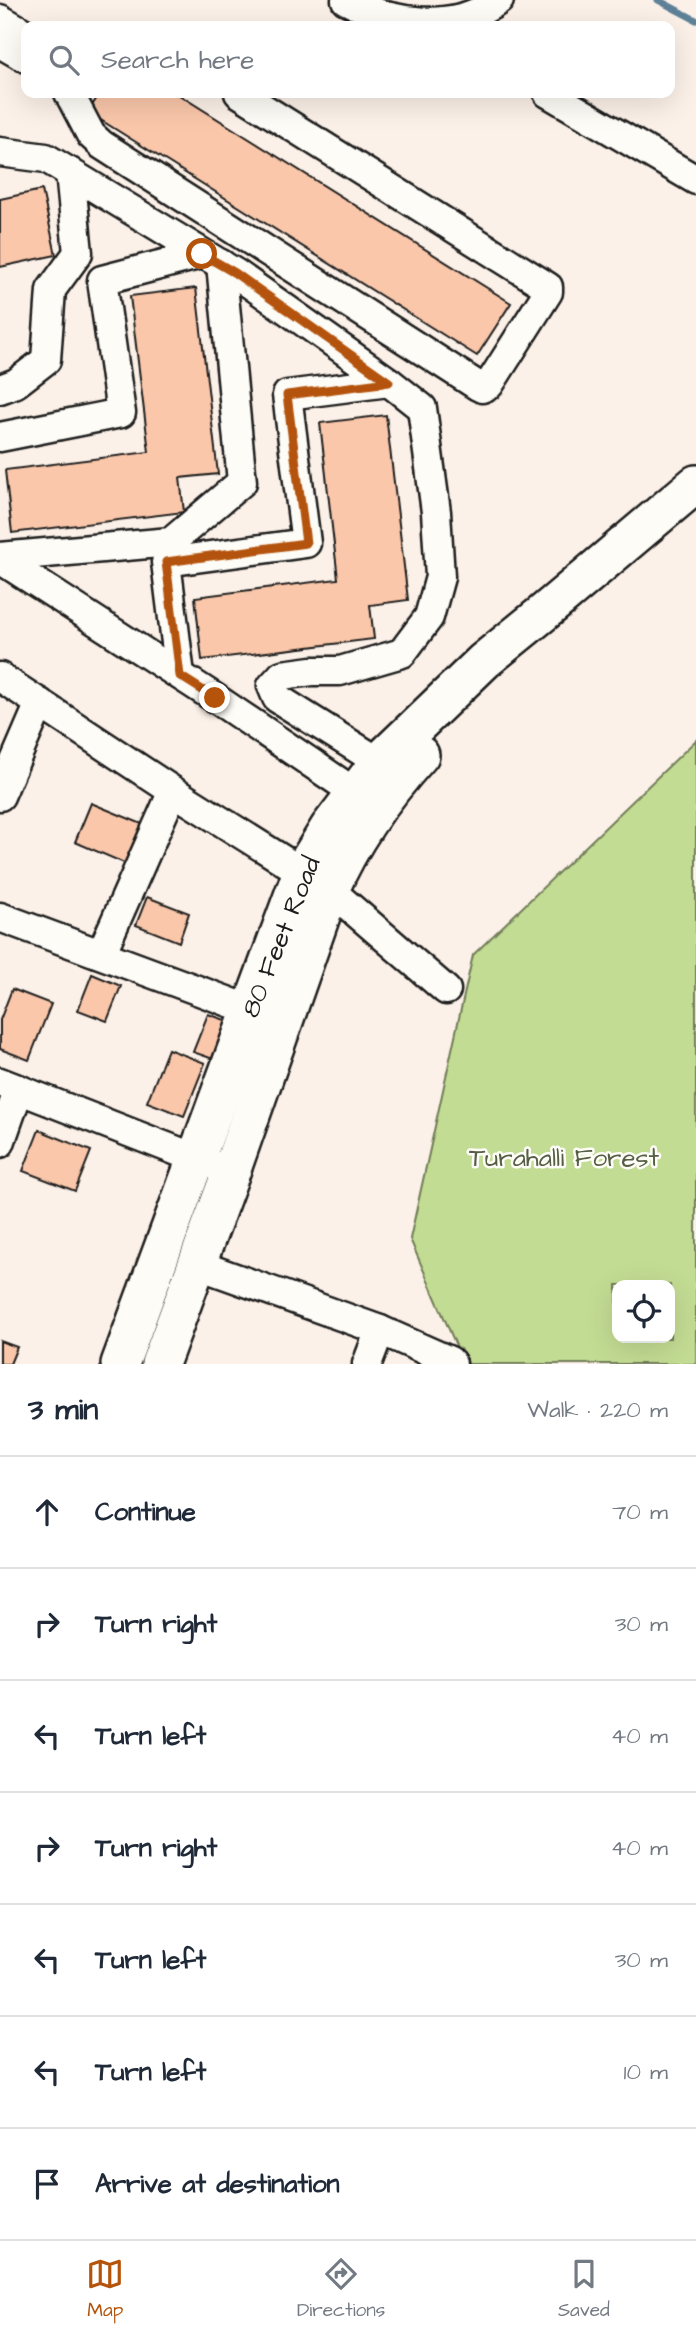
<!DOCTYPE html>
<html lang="en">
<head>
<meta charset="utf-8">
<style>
	body { margin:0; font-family:"Architects Daughter",sans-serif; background:#f6f6f7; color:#1f2937 }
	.controls { position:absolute; right:21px; bottom:21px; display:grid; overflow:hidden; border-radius:14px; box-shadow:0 7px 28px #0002 }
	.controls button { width:63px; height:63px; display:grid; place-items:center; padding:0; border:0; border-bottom:2px solid #e0e1e3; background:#fff; color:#1f2937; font:35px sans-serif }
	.stop { position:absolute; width:21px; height:21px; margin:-16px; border:5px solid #b45309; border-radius:50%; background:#fff }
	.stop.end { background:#b45309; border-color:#fff; box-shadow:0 2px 7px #0008 }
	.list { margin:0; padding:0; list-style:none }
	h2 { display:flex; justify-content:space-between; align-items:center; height:91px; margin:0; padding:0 28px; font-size:30px }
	h2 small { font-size:23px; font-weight:400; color:#747a83 }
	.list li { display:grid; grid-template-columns:46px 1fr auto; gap:21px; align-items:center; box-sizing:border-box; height:112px; padding:0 28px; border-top:2px solid #e0e1e3 }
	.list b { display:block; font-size:26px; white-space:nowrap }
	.list em { font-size:23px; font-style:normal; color:#747a83 }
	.icon { flex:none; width:38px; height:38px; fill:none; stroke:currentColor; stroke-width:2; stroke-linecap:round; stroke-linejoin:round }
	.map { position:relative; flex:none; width:696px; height:1364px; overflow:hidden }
	.search { position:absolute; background:#fff; box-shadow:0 7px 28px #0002; left:21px; right:21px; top:21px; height:77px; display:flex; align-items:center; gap:18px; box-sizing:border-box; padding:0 24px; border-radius:14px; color:#747a83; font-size:26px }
	.sheet { height:875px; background:#fff }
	nav { display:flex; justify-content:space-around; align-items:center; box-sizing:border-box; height:98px; border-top:2px solid #e0e1e3; background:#fff; font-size:19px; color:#747a83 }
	nav a { display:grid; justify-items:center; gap:4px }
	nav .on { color:#b45309 }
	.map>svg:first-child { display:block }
	.green { fill:#c3dc93; stroke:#707c58; stroke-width:2; fill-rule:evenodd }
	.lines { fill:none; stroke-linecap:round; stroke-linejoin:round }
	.stream { stroke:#5e8198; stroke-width:7 }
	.building { fill:#fac7aa; stroke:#1c1c1c; stroke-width:2 }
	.minor-casing { stroke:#1c1c1c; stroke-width:33 }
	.major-casing { stroke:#1c1c1c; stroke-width:42 }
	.minor { stroke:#fdfcf7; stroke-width:28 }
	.major { stroke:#fdfcf7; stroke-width:37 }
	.route { stroke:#b45309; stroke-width:9 }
	.labels { text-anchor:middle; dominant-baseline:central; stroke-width:5; stroke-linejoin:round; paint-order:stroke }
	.street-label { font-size:26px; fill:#1c1c1c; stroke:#fdfcf7 }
	.park-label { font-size:26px; fill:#565f46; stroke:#fdfcf7 }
</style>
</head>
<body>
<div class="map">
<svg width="696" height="1364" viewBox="0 0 696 1364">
	<rect width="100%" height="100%" fill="#fcf1e8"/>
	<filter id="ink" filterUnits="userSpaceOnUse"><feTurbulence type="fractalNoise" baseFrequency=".0143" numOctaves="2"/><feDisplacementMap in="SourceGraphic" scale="14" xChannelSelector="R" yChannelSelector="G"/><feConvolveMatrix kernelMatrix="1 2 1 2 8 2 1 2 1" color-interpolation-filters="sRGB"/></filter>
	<g filter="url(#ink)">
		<path class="green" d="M696,740V1364H464L410,1239L473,955ZM617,1285H670V1338H617Z"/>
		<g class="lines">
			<polyline class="stream" points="658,0 696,20"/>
		</g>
		<g class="building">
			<polygon points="100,93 176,93 511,303 477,356 88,112"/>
			<polygon points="42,190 56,255 0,267 0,199"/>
			<polygon points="196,288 218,474 180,478 184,512 12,533 5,470 149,452 130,296"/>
			<polygon points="386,415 408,600 370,605 374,639 202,660 195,597 338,579 320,423"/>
			<polygon points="91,803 147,826 131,866 75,842"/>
			<polygon points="147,897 189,913 179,942 136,925"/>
			<polygon points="92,974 121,986 107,1021 78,1010"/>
			<polygon points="12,989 51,1004 29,1060 0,1049 0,1020"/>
			<polygon points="208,1014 231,1022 216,1060 193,1052"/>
			<polygon points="168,1049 205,1063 184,1116 147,1102"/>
			<polygon points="39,1130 91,1151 75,1191 23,1171"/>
			<polygon points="0,1341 17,1347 10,1364 0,1364"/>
		</g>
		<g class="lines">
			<g class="minor-casing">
				<g id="minor">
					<path d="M346,0C393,25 454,33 499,0"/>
					<polyline points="0,19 26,34"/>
					<polyline points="0,43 26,58"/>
					<polyline points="69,93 91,135 102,145 478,386 482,388 489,385 548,292 548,287 239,93"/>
					<polyline points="548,93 696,180"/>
					<polyline points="0,152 46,158 235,273 389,382 422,408 436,512 440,577 429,617 402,653 340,671 312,671 282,675 272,686 277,698 379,762"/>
					<polyline points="0,389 16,383 46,360 51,290 78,253 70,172"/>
					<polyline points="0,437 121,413 102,280 202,254"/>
					<polyline points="0,557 171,542 242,482 221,264"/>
					<polyline points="0,559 215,698 354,792"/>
					<polyline points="180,675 166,562 306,543 287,395 389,382"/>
					<polyline points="0,677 173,791 302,872"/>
					<polyline points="0,796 40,703"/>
					<polyline points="330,890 446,990"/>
					<polyline points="0,917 251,1010"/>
					<polyline points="101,954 173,791"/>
					<polyline points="0,1082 213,1165"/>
					<polyline points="0,1143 19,1089"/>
					<polyline points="196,1264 380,1330 450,1361 452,1364"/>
					<polyline points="367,1364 380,1330"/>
				</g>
			</g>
			<g class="major-casing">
				<g id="major">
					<polyline points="120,1364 302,872 329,828 379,762 484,661 542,614 696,484"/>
					<path d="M160,1364L231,1172L330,890C352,839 383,796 420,755"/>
				</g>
			</g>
			<use href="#minor" class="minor"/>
			<use href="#major" class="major"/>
		</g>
	</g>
	<g class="lines" filter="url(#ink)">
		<polyline class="route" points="202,254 235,273 389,382 287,395 306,543 166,562 180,676 215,698"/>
	</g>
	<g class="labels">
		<g class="street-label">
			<text transform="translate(281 937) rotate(-68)">80 Feet Road</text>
		</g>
		<g class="park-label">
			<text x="564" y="1158">Turahalli Forest</text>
		</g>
	</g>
</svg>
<div class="controls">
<button><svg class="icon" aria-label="locate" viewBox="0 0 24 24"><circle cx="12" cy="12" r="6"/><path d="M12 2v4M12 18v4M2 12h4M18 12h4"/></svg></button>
</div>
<div class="stop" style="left:202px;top:254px"></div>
<div class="stop end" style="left:215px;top:698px"></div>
<div class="search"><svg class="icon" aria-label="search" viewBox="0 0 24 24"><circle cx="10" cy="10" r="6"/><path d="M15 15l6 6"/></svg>Search here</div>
</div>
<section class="sheet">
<h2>3 min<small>Walk · 220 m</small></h2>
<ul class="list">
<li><svg class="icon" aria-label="ahead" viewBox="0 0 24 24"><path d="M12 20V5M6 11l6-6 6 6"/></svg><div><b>Continue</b></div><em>70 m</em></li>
<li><svg class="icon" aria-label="right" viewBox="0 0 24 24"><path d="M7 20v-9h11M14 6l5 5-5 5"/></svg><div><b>Turn right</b></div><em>30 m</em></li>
<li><svg class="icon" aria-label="left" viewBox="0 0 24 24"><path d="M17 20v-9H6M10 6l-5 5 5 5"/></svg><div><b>Turn left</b></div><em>40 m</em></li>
<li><svg class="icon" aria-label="right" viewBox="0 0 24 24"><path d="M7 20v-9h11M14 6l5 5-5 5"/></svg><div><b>Turn right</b></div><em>40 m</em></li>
<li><svg class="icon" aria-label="left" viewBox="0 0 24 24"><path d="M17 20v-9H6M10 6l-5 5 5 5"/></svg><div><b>Turn left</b></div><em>30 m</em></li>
<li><svg class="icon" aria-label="left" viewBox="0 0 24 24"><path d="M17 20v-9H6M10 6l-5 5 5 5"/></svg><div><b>Turn left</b></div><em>10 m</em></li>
<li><svg class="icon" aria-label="arrive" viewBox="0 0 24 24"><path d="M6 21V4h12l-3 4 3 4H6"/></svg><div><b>Arrive at destination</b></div></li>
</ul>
</section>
<nav>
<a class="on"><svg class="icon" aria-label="map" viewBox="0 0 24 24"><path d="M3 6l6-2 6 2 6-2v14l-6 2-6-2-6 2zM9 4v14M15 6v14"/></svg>Map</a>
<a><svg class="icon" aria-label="directions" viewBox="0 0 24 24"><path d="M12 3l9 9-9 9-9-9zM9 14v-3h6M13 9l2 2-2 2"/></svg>Directions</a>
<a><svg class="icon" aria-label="saved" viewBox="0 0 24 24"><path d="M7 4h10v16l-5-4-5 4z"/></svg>Saved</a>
</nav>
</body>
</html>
